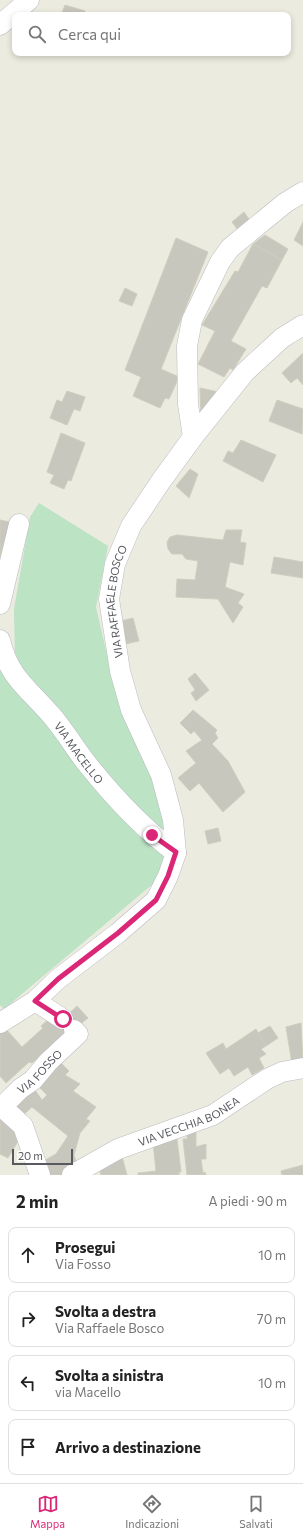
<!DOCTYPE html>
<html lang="it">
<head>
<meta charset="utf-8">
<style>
	body { margin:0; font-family:Commissioner,sans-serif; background:#f2f2f2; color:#222 }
	.scale { position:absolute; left:12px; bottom:10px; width:61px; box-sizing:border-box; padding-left:4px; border:2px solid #585a60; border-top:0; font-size:11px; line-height:14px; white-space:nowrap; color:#585a60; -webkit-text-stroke:3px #fff; paint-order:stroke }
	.stop { position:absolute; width:12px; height:12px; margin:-9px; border:3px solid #db2777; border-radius:50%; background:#fff }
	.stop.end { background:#db2777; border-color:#fff; box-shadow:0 1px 4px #0008 }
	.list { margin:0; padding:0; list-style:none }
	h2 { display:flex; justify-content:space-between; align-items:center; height:52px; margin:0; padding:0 16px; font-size:17px }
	h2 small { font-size:13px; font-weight:400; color:#767676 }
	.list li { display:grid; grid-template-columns:26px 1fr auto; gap:12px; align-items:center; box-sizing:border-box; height:56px; margin:0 8px 8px; padding:0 8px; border:1px solid #e0e0e0; border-radius:8px }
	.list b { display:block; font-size:15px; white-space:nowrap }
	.list p { margin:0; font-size:13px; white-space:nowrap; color:#767676 }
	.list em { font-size:13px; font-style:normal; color:#767676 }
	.icon { flex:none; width:22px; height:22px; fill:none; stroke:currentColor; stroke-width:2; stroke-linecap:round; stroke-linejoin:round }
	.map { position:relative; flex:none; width:303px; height:1175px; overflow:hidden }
	.search { position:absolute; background:#fff; box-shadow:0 2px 6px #0003; left:12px; right:12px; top:12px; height:44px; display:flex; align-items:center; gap:10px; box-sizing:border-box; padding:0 14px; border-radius:8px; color:#767676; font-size:15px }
	.sheet { height:308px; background:#fff }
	nav { display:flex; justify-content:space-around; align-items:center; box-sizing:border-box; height:56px; border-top:1px solid #e0e0e0; background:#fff; font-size:11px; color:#767676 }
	nav a { display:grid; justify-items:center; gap:2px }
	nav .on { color:#db2777 }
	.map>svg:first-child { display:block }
	.green { fill:#bbe3c4 }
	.building { fill:#c8c7be; stroke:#cfcebe }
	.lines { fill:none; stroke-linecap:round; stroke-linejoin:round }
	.minor-casing { stroke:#babbc1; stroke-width:21 }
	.minor { stroke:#fff; stroke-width:20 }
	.route { stroke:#db2777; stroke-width:5 }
	.labels { text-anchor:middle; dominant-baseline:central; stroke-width:3.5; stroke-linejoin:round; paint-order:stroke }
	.street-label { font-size:11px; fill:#585a60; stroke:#fff }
</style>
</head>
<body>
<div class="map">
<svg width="303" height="1175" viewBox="0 0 303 1175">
	<rect width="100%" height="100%" fill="#ebebdf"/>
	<polygon class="green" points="39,503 108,546 96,607 113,681 158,795 170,846 160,878 4,1009 0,1005 0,666 15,662 14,609 30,517"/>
	<g class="building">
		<polygon points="65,5 85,11 84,15 61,15"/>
		<polygon points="244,212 253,225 241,234 232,222"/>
		<polygon points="303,222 303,246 294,240"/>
		<polygon points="265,235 288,249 282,260 253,244"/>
		<polygon points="176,238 208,252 161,369 179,377 169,399 165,398 160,408 133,396 141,377 125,370"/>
		<polygon points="253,244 282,260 267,288 262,286 231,341 246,349 233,370 230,368 224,377 198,364 215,331 202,325 235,271 238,272"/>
		<polygon points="125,288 137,294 132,306 119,301"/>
		<polygon points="303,353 303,385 297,378 291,383 282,373"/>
		<polygon points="200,388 219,392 201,418"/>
		<polygon points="67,391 85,397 80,411 74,409 67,425 50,418 57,400 62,402"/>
		<polygon points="277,400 303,409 302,434 269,421"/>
		<polygon points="61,433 85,443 71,481 68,480 64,489 50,483 54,475 47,472"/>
		<polygon points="241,440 276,455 263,482 223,461 228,451 233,453"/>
		<polygon points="190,469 198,474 189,498 176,486"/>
		<polygon points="0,520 10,522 0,557"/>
		<polygon points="226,530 242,530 240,542 246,543 243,565 230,562 225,587 244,594 238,603 243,607 233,623 218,599 176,597 177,579 195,580 198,561 186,559 182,554 172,554 168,549 167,542 170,537 177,535 223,540"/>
		<polygon points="274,557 303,562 303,578 271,573"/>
		<polygon points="133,618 139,641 125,644 121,621"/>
		<polygon points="195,673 209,690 196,701 191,693 195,690 188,679"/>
		<polygon points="193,710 217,730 215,733 218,738 212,744 228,761 245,792 223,812 199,783 190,791 178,778 196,763 186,751 202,740 194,731 191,734 180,723"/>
		<polygon points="218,828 221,841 208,844 205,831"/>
		<polygon points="77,1006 88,1018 32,1063 29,1062 6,1083 0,1076 0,1032 5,1028 22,1047 43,1028 41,1026 50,1018 61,1021"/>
		<polygon points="301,1023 303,1062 292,1064 286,1027"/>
		<polygon points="270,1026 278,1038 266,1046 258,1033"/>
		<polygon points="256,1029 266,1046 261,1049 266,1054 259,1058 264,1068 252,1075 248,1067 234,1076 229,1068 220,1074 206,1053 223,1043 226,1049"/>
		<polygon points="57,1059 69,1071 65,1075 80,1084 73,1091 96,1107 86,1119 90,1121 80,1133 74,1155 78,1167 64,1175 44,1175 38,1164 56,1154 68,1136 32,1107 20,1118 9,1104 32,1086 42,1100 47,1095 38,1086"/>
		<polygon points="0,1113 23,1133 8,1158 0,1154"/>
		<polygon points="196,1129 196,1147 206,1144 206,1159 201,1159 203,1173 205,1172 206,1175 187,1175 183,1139 187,1139 187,1132"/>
		<polygon points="177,1139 181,1172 179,1172 179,1175 138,1175 138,1173 156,1171 153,1142"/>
		<polygon points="121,1153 127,1175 101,1175 98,1164"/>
		<polygon points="303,1165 303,1175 282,1175 281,1171"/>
	</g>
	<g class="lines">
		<g class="minor-casing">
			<g id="minor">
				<polyline points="0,25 29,0"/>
				<polyline points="193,437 188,404 187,346 192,320 220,262 230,248 285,203 303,192"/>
				<polyline points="0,604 19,524"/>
				<path id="s1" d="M0,640C9,678 28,688 52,716C65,731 75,749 88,765C112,795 145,830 176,853"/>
				<polyline points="35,1001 63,1019"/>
				<path id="s2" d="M0,1023L35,1001L58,979L118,933L156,900L168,876L176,853L173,820L161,775L131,710L120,671L109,599L115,564L131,526L161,481L193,437L245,372L282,338L303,325"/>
				<path id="s3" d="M40,1175L23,1126L2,1107L20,1089L33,1080L48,1062L78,1034L74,1030"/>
				<path id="s4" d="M72,1175L118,1149L213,1115L267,1079L282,1072L303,1068"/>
			</g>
		</g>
		<use href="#minor" class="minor"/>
	</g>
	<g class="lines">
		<polyline class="route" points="63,1019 35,1001 58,979 118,933 156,900 168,876 176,852 152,835"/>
	</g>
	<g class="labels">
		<g class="street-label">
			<text stroke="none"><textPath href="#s2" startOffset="513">VIA RAFFAELE BOSCO</textPath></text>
			<text stroke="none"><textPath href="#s1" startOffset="139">VIA MACELLO</textPath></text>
			<text stroke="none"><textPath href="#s3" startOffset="132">VIA FOSSO</textPath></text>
			<text stroke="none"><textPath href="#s4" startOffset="129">VIA VECCHIA BONEA</textPath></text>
		</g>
	</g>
</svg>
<div class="scale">20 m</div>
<div class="stop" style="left:63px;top:1019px"></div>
<div class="stop end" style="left:152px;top:835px"></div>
<div class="search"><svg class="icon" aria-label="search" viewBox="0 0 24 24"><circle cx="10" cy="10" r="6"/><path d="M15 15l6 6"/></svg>Cerca qui</div>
</div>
<section class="sheet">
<h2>2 min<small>A piedi · 90 m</small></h2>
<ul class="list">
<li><svg class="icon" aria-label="ahead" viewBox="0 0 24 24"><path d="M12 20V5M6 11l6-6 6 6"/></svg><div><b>Prosegui</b><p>Via Fosso</p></div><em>10 m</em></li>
<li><svg class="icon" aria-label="right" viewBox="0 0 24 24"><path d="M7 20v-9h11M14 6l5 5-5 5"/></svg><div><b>Svolta a destra</b><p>Via Raffaele Bosco</p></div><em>70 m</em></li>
<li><svg class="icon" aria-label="left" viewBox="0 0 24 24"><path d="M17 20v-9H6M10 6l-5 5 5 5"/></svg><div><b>Svolta a sinistra</b><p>via Macello</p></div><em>10 m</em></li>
<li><svg class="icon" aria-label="arrive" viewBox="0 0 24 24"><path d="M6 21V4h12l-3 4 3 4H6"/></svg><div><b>Arrivo a destinazione</b></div></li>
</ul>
</section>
<nav>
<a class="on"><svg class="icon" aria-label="map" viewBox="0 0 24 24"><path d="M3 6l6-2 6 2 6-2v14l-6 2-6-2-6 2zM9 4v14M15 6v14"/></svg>Mappa</a>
<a><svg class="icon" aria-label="directions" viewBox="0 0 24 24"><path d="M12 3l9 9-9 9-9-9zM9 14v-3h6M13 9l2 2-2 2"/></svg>Indicazioni</a>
<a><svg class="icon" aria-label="saved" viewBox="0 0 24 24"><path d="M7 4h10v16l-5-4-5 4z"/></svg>Salvati</a>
</nav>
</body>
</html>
